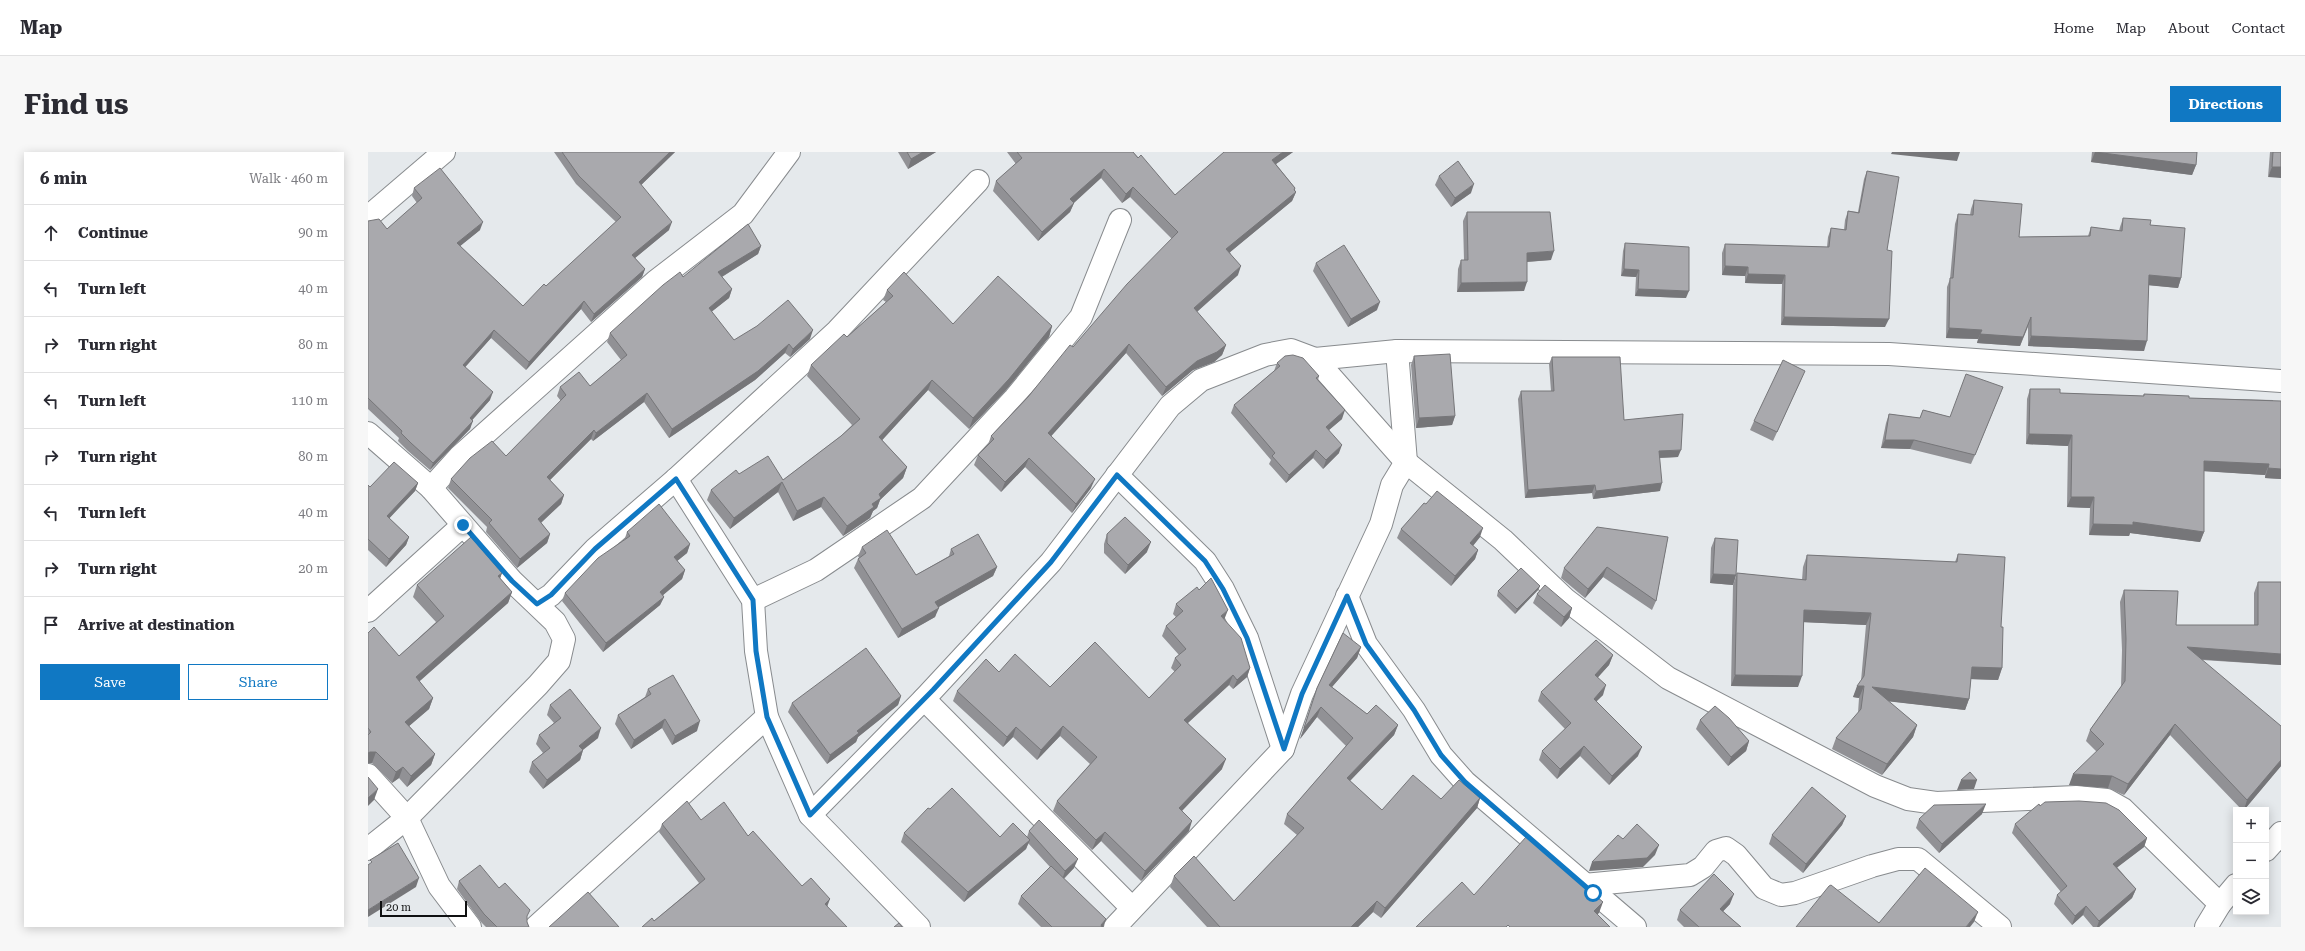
<!DOCTYPE html>
<html lang="en">
<head>
<meta charset="utf-8">
<style>
	body { margin:0; font-family:"Roboto Serif",serif; background:#f7f7f7; color:#2b2b33 }
	.controls { position:absolute; right:12px; bottom:12px; display:grid; overflow:hidden; border-radius:0px; box-shadow:0 2px 10px #0003 }
	.controls button { width:36px; height:36px; display:grid; place-items:center; padding:0; border:0; border-bottom:1px solid #e1e1e2; background:#fff; color:#2b2b33; font:20px sans-serif }
	.scale { position:absolute; left:12px; bottom:10px; width:87px; box-sizing:border-box; padding-left:4px; border:2px solid #0f1011; border-top:0; font-size:11px; line-height:14px; white-space:nowrap; color:#0f1011; -webkit-text-stroke:3px #e5e9ec; paint-order:stroke }
	.stop { position:absolute; width:12px; height:12px; margin:-9px; border:3px solid #1078c3; border-radius:50%; background:#fff }
	.stop.end { background:#1078c3; border-color:#fff; box-shadow:0 1px 4px #0008 }
	.list { margin:0; padding:0; list-style:none }
	h2 { display:flex; justify-content:space-between; align-items:center; height:52px; margin:0; padding:0 16px; font-size:17px }
	h2 small { font-size:13px; font-weight:400; color:#7c7c81 }
	.list li { display:grid; grid-template-columns:26px 1fr auto; gap:12px; align-items:center; box-sizing:border-box; height:56px; padding:0 16px; border-top:1px solid #e1e1e2 }
	.list b { display:block; font-size:15px; white-space:nowrap }
	.list em { font-size:13px; font-style:normal; color:#7c7c81 }
	.actions { display:flex; gap:8px; padding:12px 16px }
	.actions a { flex:1; padding:9px 0; border:1px solid #1078c3; border-radius:0px; text-align:center; font-size:14px; color:#1078c3 }
	.actions .main { background:#1078c3; color:#fff }
	.icon { flex:none; width:22px; height:22px; fill:none; stroke:currentColor; stroke-width:2; stroke-linecap:round; stroke-linejoin:round }
	.map { position:relative; flex:none; width:1913px; height:775px; overflow:hidden; border-radius:0px }
	header { display:flex; align-items:center; gap:24px; box-sizing:border-box; height:56px; padding:0 20px; background:#fff; border-bottom:1px solid #e1e1e2 }
	header strong { font-size:19px }
	nav { display:flex; gap:22px; margin-inline-start:auto; font-size:14px }
	.intro { display:flex; align-items:center; justify-content:space-between; box-sizing:border-box; height:96px; padding:0 24px }
	h1 { margin:0; font-size:28px }
	.button { padding:10px 18px; border-radius:0px; background:#1078c3; color:#fff; font-size:14px; font-weight:700 }
	main { display:flex; gap:24px; padding:0 24px }
	aside { flex:1; background:#fff; border-radius:0px; box-shadow:0 2px 10px #0003 }
	.map>svg:first-child { display:block }
	.lines { fill:none; stroke-linecap:round; stroke-linejoin:round }
	.minor-casing { stroke:#888b8e; stroke-width:24 }
	.minor { stroke:#fff; stroke-width:22 }
	.wall { fill:#919195 }
	.shaded-wall { fill:#767679 }
	.building { fill:#a9a9ad; stroke:#767679 }
	.route { stroke:#1078c3; stroke-width:5 }
</style>
</head>
<body>
<header>
<strong>Map</strong>
<nav><a>Home</a><a>Map</a><a>About</a><a>Contact</a></nav>
</header>
<div class="intro"><h1>Find us</h1><a class="button">Directions</a></div>
<main>
<aside>
<h2>6 min<small>Walk · 460 m</small></h2>
<ul class="list">
<li><svg class="icon" aria-label="ahead" viewBox="0 0 24 24"><path d="M12 20V5M6 11l6-6 6 6"/></svg><div><b>Continue</b></div><em>90 m</em></li>
<li><svg class="icon" aria-label="left" viewBox="0 0 24 24"><path d="M17 20v-9H6M10 6l-5 5 5 5"/></svg><div><b>Turn left</b></div><em>40 m</em></li>
<li><svg class="icon" aria-label="right" viewBox="0 0 24 24"><path d="M7 20v-9h11M14 6l5 5-5 5"/></svg><div><b>Turn right</b></div><em>80 m</em></li>
<li><svg class="icon" aria-label="left" viewBox="0 0 24 24"><path d="M17 20v-9H6M10 6l-5 5 5 5"/></svg><div><b>Turn left</b></div><em>110 m</em></li>
<li><svg class="icon" aria-label="right" viewBox="0 0 24 24"><path d="M7 20v-9h11M14 6l5 5-5 5"/></svg><div><b>Turn right</b></div><em>80 m</em></li>
<li><svg class="icon" aria-label="left" viewBox="0 0 24 24"><path d="M17 20v-9H6M10 6l-5 5 5 5"/></svg><div><b>Turn left</b></div><em>40 m</em></li>
<li><svg class="icon" aria-label="right" viewBox="0 0 24 24"><path d="M7 20v-9h11M14 6l5 5-5 5"/></svg><div><b>Turn right</b></div><em>20 m</em></li>
<li><svg class="icon" aria-label="arrive" viewBox="0 0 24 24"><path d="M6 21V4h12l-3 4 3 4H6"/></svg><div><b>Arrive at destination</b></div></li>
</ul>
<div class="actions"><a class="main">Save</a><a>Share</a></div>
</aside>
<div class="map">
<svg width="1913" height="775" viewBox="0 0 1913 775">
	<rect width="100%" height="100%" fill="#e5e9ec"/>
	<g class="lines">
		<g class="minor-casing">
			<g id="minor">
				<polyline points="0,65 76,0"/>
				<polyline points="947,207 1029,199 1521,202 1913,229"/>
				<polyline points="0,281 63,336 144,429 187,470 196,487 191,509 170,533 39,666 0,697"/>
				<polyline points="749,323 837,409 855,437 879,486 915,597"/>
				<polyline points="308,327 385,448 388,499 399,565 442,663 551,775"/>
				<polyline points="63,336 91,305 288,129 375,62 421,0"/>
				<polyline points="979,444 998,492 1046,558 1073,603 1097,630 1267,775"/>
				<polyline points="385,448 448,418 554,346 647,246 713,165 752,68"/>
				<polyline points="169,452 183,443 227,397 308,327 469,179 610,29"/>
				<polyline points="0,459 95,373"/>
				<polyline points="556,547 764,756"/>
				<polyline points="0,623 39,666 71,734 102,775"/>
				<polyline points="442,663 556,547 683,410 802,254 833,228 897,203 923,198 947,207 1038,310 1135,388 1197,447 1300,526 1507,634 1540,647 1568,651 1708,645 1739,648 1755,657 1852,752"/>
				<polyline points="1898,698 1913,681"/>
				<polyline points="1216,733 1322,723 1335,715 1348,699 1358,696 1368,703 1396,736 1413,743 1427,741 1504,714 1530,707 1550,707 1632,775"/>
				<polyline points="168,775 399,565"/>
				<polyline points="747,775 915,597 934,542 1013,372 1024,333 1038,310 1029,199"/>
				<polyline points="1838,775 1852,752 1868,733"/>
			</g>
		</g>
		<use href="#minor" class="minor"/>
	</g>
	<g class="wall">
		<polygon points="186,0 307,0 273,33 301,78 267,106 277,117 274,125 223,170 213,157 158,218 123,186 97,215 122,248 104,268 102,277 62,318 40,299 30,289 31,286 0,257 0,69 19,77 49,51 44,44 46,36 112,78 92,94 155,154 178,134 248,70 208,32"/>
		<polygon points="530,0 568,0 540,17"/>
		<polygon points="639,0 765,0 807,43 856,0 925,0 908,12 927,36 927,38 928,40 924,49 862,100 870,123 829,160 858,193 854,203 846,210 825,218 794,244 758,201 683,284 723,336 704,361 657,315 633,340 606,313 610,303 620,293 623,284 804,87 762,45 754,51 733,26 706,51 702,60 670,89 625,39 628,29 648,12"/>
		<polygon points="1724,0 1829,0 1828,13 1824,23 1723,10"/>
		<polygon points="1902,0 1913,0 1900,25"/>
		<polygon points="1499,19 1519,98 1517,175 1413,173 1414,132 1377,131 1377,124 1354,123 1354,101 1357,92 1459,95 1460,85 1463,76 1476,78 1477,68 1480,59 1490,60 1496,27"/>
		<polygon points="1071,24 1103,41 1083,55 1067,33"/>
		<polygon points="1606,48 1651,85 1720,84 1723,75 1751,79 1752,75 1755,66 1782,73 1813,126 1810,136 1781,133 1776,199 1660,194 1660,175 1652,194 1609,191 1610,187 1578,186 1579,135 1582,127 1587,72 1590,62 1602,63 1603,57"/>
		<polygon points="1099,60 1183,108 1159,110 1156,139 1089,140 1090,117 1093,108 1096,108 1095,69"/>
		<polygon points="1257,91 1318,146 1267,144 1268,125 1253,124 1255,99"/>
		<polygon points="393,94 390,102 354,125 364,137 361,146 343,160 366,188 442,187 422,205 417,201 387,228 301,286 276,250 225,289 223,287 182,328 196,343 193,352 173,371 182,382 179,391 149,416 118,380 119,375 80,336 83,327 138,304 193,249 189,244 192,235 222,234 253,208 239,190 242,181 315,125"/>
		<polygon points="948,111 1009,158 980,175 945,119"/>
		<polygon points="519,138 585,172 684,174 681,185 638,238 601,277 560,238 514,288 539,315 535,326 512,348 509,356 505,359 502,366 475,384 453,355 425,369 410,340 362,377 339,348 343,338 371,322 415,328 473,284 484,273 439,224 443,213 479,185 518,150 515,148"/>
		<polygon points="1046,204 1087,264 1084,273 1048,276 1043,213"/>
		<polygon points="1184,205 1256,268 1310,305 1291,306 1292,339 1225,347 1224,341 1157,346 1150,247 1153,239 1183,239 1181,212"/>
		<polygon points="909,211 951,224 950,228 974,267 961,278 971,301 955,317 945,306 918,331 901,312 903,308 863,261 866,253 906,219"/>
		<polygon points="1433,228 1405,289 1382,278 1386,269"/>
		<polygon points="1662,237 1692,241 1775,244 1776,242 1821,246 1905,248 1913,327 1897,326 1897,323 1836,319 1836,380 1832,390 1762,381 1761,384 1721,383 1722,356 1699,355 1700,294 1658,292 1659,247"/>
		<polygon points="1631,244 1603,312 1542,297 1513,296 1518,271 1521,262 1552,266 1555,258 1582,265"/>
		<polygon points="50,331 47,339 21,366 41,385 38,393 18,415 0,398 0,333 2,335"/>
		<polygon points="1058,352 1112,385 1105,394 1110,398 1107,407 1083,434 1029,386 1033,377"/>
		<polygon points="259,380 322,392 319,401 309,409 317,418 314,427 295,443 296,445 292,453 235,500 194,449 197,441 256,389"/>
		<polygon points="739,382 779,400 757,422 736,401 736,392"/>
		<polygon points="1300,385 1288,449 1284,458 1235,425 1217,446 1193,426 1196,416"/>
		<polygon points="1347,386 1368,423 1365,433 1342,431 1343,396"/>
		<polygon points="494,395 548,423 581,404 583,397 629,415 625,424 570,455 567,465 530,486 486,416 490,407 491,406 490,404"/>
		<polygon points="1590,402 1633,475 1634,516 1630,528 1603,527 1601,547 1597,558 1520,549 1549,573 1545,585 1514,623 1464,597 1468,586 1490,561 1491,546 1485,545 1493,529 1498,473 1436,470 1430,535 1363,534 1365,433 1369,421 1434,428 1435,415 1439,403 1587,410"/>
		<polygon points="134,421 132,426 144,440 140,451 51,529 65,546 61,557 41,574 67,602 63,613 39,635 31,626 24,631 4,611 0,611 0,481 31,504 68,470 45,445 49,433"/>
		<polygon points="1890,430 1913,430 1913,513 1834,508 1913,614 1876,658 1874,658 1802,583 1756,643 1740,636 1701,633 1729,600 1718,589 1722,578 1753,535 1754,498 1752,450 1756,438 1808,473 1886,473 1886,441"/>
		<polygon points="1172,434 1170,438 1147,462 1129,444 1130,439"/>
		<polygon points="1169,442 1204,456 1201,466 1193,475 1165,451"/>
		<polygon points="808,452 856,467 882,516 879,525 865,537 861,533 820,571 854,617 814,659 821,679 773,729 733,689 724,698 685,659 689,649 722,612 692,584 669,608 645,585 635,595 585,549 589,539 631,520 682,535 781,546 807,520 803,516 807,506 811,503 794,484 798,474 808,465 805,462"/>
		<polygon points="993,495 989,506 964,535 999,562 1030,573 1026,583 982,629 1014,658 1073,647 1112,646 1109,656 1013,766 1005,760 990,775 839,775 802,735 806,724 866,749 929,683 916,672 919,662 978,594 949,565 932,587 949,536"/>
		<polygon points="1245,503 1241,513 1230,525 1235,543 1228,549 1270,604 1241,633 1212,604 1189,627 1171,608 1174,599 1197,577 1170,549 1173,540"/>
		<polygon points="280,537 329,579 304,593 294,576 263,597 247,572 250,563 277,545"/>
		<polygon points="533,544 530,553 490,585 488,590 459,612 420,560 424,551"/>
		<polygon points="182,553 230,586 215,598 212,608 175,637 161,620 164,610 175,601 168,592 171,583 186,571 179,563"/>
		<polygon points="1332,568 1381,589 1378,599 1360,614 1328,577"/>
		<polygon points="1672,654 1779,686 1776,695 1749,715 1768,737 1764,746 1731,775 1725,775 1715,763 1704,773 1686,752 1689,743 1693,740 1644,681 1647,672"/>
		<polygon points="562,657 632,685 659,685 661,679 706,716 696,727 735,775 673,775 650,752 653,744 682,715 660,691 658,697 596,750 533,690 536,681"/>
		<polygon points="1614,662 1571,701 1548,676 1551,667"/>
		<polygon points="1478,664 1474,673 1435,721 1401,692 1404,683"/>
		<polygon points="333,668 380,684 434,734 460,754 286,769 331,731 291,680 294,672"/>
		<polygon points="91,729 131,736 159,767 159,770 161,775 118,775 113,770 89,737"/>
		<polygon points="1362,752 1355,759 1373,775 1316,775 1309,768 1312,758"/>
	</g>
	<g class="shaded-wall">
		<polygon points="302,0 307,0 268,38 271,30"/>
		<polygon points="555,0 568,0 540,17 543,7"/>
		<polygon points="915,0 925,0 901,17 904,8"/>
		<polygon points="1524,0 1592,0 1589,9 1523,2"/>
		<polygon points="1727,0 1828,13 1824,23 1723,10"/>
		<polygon points="1904,15 1913,15 1913,26 1900,25"/>
		<polygon points="736,17 733,26 699,57 702,47"/>
		<polygon points="1106,32 1103,41 1083,55 1087,46"/>
		<polygon points="765,35 762,45 754,51 758,42"/>
		<polygon points="927,36 926,41 928,40 924,49 855,106 858,97"/>
		<polygon points="706,51 702,60 670,89 674,80"/>
		<polygon points="115,70 112,78 86,99 89,91"/>
		<polygon points="304,70 301,78 261,111 264,103"/>
		<polygon points="393,94 390,102 347,129 350,120"/>
		<polygon points="1186,99 1183,108 1156,110 1159,101"/>
		<polygon points="873,114 870,123 823,165 826,156"/>
		<polygon points="1357,114 1380,115 1377,124 1354,123"/>
		<polygon points="277,117 274,125 223,170 226,162"/>
		<polygon points="1256,117 1271,118 1268,125 1253,124"/>
		<polygon points="1380,122 1417,123 1414,132 1377,131"/>
		<polygon points="1781,123 1813,126 1810,136 1778,133"/>
		<polygon points="1159,130 1156,139 1089,140 1093,131"/>
		<polygon points="364,137 361,146 337,165 341,156"/>
		<polygon points="1270,137 1321,139 1318,146 1267,144"/>
		<polygon points="216,149 213,157 158,218 161,210"/>
		<polygon points="1012,150 1009,158 980,175 983,167"/>
		<polygon points="1416,165 1521,167 1517,175 1413,173"/>
		<polygon points="1663,165 1652,194 1609,191 1612,182"/>
		<polygon points="684,174 681,185 638,238 601,277 605,266"/>
		<polygon points="1581,176 1614,178 1610,187 1578,186"/>
		<polygon points="126,178 123,186 92,221 95,213"/>
		<polygon points="445,178 442,187 422,205 425,197"/>
		<polygon points="1663,184 1779,189 1776,199 1660,194"/>
		<polygon points="421,192 417,201 387,228 301,286 304,277"/>
		<polygon points="761,192 758,201 677,291 680,281"/>
		<polygon points="858,193 854,203 846,210 825,218 794,244 798,235 829,209"/>
		<polygon points="564,228 560,238 507,296 511,285"/>
		<polygon points="1635,235 1631,244 1603,312 1607,303"/>
		<polygon points="125,240 122,248 99,274 102,266"/>
		<polygon points="279,241 276,250 225,289 228,281"/>
		<polygon points="977,258 974,267 955,283 958,275"/>
		<polygon points="1087,264 1084,273 1048,276 1051,266"/>
		<polygon points="105,269 102,277 62,318 65,311"/>
		<polygon points="226,278 223,287 176,334 179,325"/>
		<polygon points="1661,282 1704,283 1700,294 1658,292"/>
		<polygon points="1517,288 1546,288 1542,297 1513,296"/>
		<polygon points="974,293 971,301 955,317 958,308"/>
		<polygon points="948,298 945,306 918,331 921,323"/>
		<polygon points="1313,298 1310,305 1288,306 1291,299"/>
		<polygon points="661,306 657,315 633,340 637,330"/>
		<polygon points="1836,309 1901,312 1897,323 1833,319"/>
		<polygon points="539,315 535,326 512,348 509,356 505,359 502,366 475,384 479,374 504,352 511,342"/>
		<polygon points="1900,316 1913,317 1913,327 1897,326"/>
		<polygon points="727,327 723,336 704,361 708,352"/>
		<polygon points="414,330 410,340 362,377 366,366"/>
		<polygon points="50,331 47,339 16,372 19,364"/>
		<polygon points="1294,331 1292,339 1225,347 1228,339"/>
		<polygon points="1227,333 1224,341 1157,346 1160,338"/>
		<polygon points="196,343 193,352 167,376 170,367"/>
		<polygon points="456,345 453,355 425,369 429,359"/>
		<polygon points="1703,345 1726,345 1722,356 1699,355"/>
		<polygon points="1765,370 1836,380 1832,390 1762,381 1761,384 1721,383 1725,372"/>
		<polygon points="1115,376 1112,385 1099,401 1102,391"/>
		<polygon points="182,382 179,391 149,416 152,407"/>
		<polygon points="41,385 38,393 18,415 21,407"/>
		<polygon points="783,390 779,400 757,422 760,413"/>
		<polygon points="322,392 319,401 303,414 306,405"/>
		<polygon points="1110,398 1107,407 1083,434 1087,424"/>
		<polygon points="629,415 625,424 564,459 567,450"/>
		<polygon points="1239,415 1235,425 1217,446 1220,437"/>
		<polygon points="317,418 314,427 288,449 292,440"/>
		<polygon points="134,421 130,432 130,424"/>
		<polygon points="1345,422 1368,423 1365,433 1342,431"/>
		<polygon points="1172,434 1170,438 1147,462 1149,457"/>
		<polygon points="144,440 140,451 44,536 48,525"/>
		<polygon points="296,445 292,453 235,500 238,491"/>
		<polygon points="571,456 567,465 530,486 534,477"/>
		<polygon points="1204,456 1201,466 1193,475 1196,465"/>
		<polygon points="860,458 856,468 853,464"/>
		<polygon points="1436,458 1503,461 1498,473 1432,470"/>
		<polygon points="993,495 989,506 957,543 961,533"/>
		<polygon points="1819,495 1913,502 1913,513 1815,506"/>
		<polygon points="1245,503 1241,513 1224,532 1227,523"/>
		<polygon points="1604,515 1634,516 1630,528 1600,527"/>
		<polygon points="882,516 879,525 865,537 869,528"/>
		<polygon points="865,523 861,533 812,578 816,568"/>
		<polygon points="1367,523 1434,524 1430,535 1363,534"/>
		<polygon points="1238,533 1235,543 1222,556 1226,547"/>
		<polygon points="1489,534 1496,534 1491,546 1485,545"/>
		<polygon points="1504,535 1601,547 1597,558 1500,547"/>
		<polygon points="533,544 530,553 490,585 488,590 459,612 462,603 489,579"/>
		<polygon points="65,546 61,557 33,581 37,570"/>
		<polygon points="953,555 949,565 932,587 936,576"/>
		<polygon points="297,567 294,576 263,597 266,588"/>
		<polygon points="332,569 329,579 304,593 307,584"/>
		<polygon points="1807,572 1802,583 1756,643 1760,632"/>
		<polygon points="1030,573 1026,583 975,636 979,626"/>
		<polygon points="1549,573 1545,585 1514,623 1519,612"/>
		<polygon points="695,574 692,584 669,608 673,598"/>
		<polygon points="648,575 645,585 635,595 639,585"/>
		<polygon points="233,576 230,586 208,603 211,594"/>
		<polygon points="1381,589 1378,599 1360,614 1363,605"/>
		<polygon points="1216,594 1212,604 1189,627 1192,617"/>
		<polygon points="1274,595 1270,604 1241,633 1244,624"/>
		<polygon points="215,598 212,608 175,637 179,628"/>
		<polygon points="2,600 8,600 4,611 0,611 0,601"/>
		<polygon points="67,602 63,613 39,635 43,624"/>
		<polygon points="858,607 854,617 807,666 811,656"/>
		<polygon points="1913,608 1913,614 1876,658 1879,648"/>
		<polygon points="35,615 31,626 24,631 28,620"/>
		<polygon points="1705,622 1744,624 1740,636 1701,633"/>
		<polygon points="1593,628 1609,628 1606,637 1589,638"/>
		<polygon points="10,637 6,648 0,654 0,646"/>
		<polygon points="1112,646 1109,656 1013,766 1017,756"/>
		<polygon points="1618,652 1614,662 1571,701 1574,692"/>
		<polygon points="1478,664 1474,673 1435,721 1438,712"/>
		<polygon points="824,669 821,679 773,729 777,719"/>
		<polygon points="737,680 733,689 724,698 728,688"/>
		<polygon points="1779,686 1776,695 1742,721 1745,712"/>
		<polygon points="662,688 658,697 596,750 600,740"/>
		<polygon points="1291,693 1287,703 1275,715 1221,719 1224,710"/>
		<polygon points="710,707 706,716 694,728 697,719"/>
		<polygon points="51,726 48,735 0,765 0,758"/>
		<polygon points="1768,737 1764,746 1731,775 1729,775 1731,769"/>
		<polygon points="1366,742 1362,752 1348,767 1352,757"/>
		<polygon points="462,747 459,755 457,752"/>
		<polygon points="1009,749 1005,760 990,775 983,775"/>
		<polygon points="1235,750 1231,761 1222,769 1226,759"/>
		<polygon points="1718,754 1715,763 1704,773 1707,764"/>
		<polygon points="1610,760 1606,770 1602,775 1598,775"/>
		<polygon points="738,767 735,775 732,775 733,773"/>
	</g>
	<g class="building">
		<polygon points="194,0 302,0 271,30 304,70 264,103 277,117 226,162 216,149 161,210 126,178 95,213 125,240 102,266 105,269 65,311 43,291 33,281 34,279 0,246 0,69 11,67 19,77 54,46 46,36 72,16 115,70 89,91 155,154 176,132 178,134 253,65 211,24"/>
		<polygon points="539,0 555,0 543,7"/>
		<polygon points="649,0 765,0 770,6 773,3 807,43 856,0 915,0 904,8 927,36 926,38 928,40 858,97 873,114 826,156 858,193 849,200 829,209 798,235 761,192 680,281 727,327 708,352 661,306 637,330 610,303 626,287 623,284 660,245 702,193 705,195 759,132 810,80 765,35 758,42 736,17 702,47 706,51 674,80 628,29 654,6"/>
		<polygon points="1727,0 1829,0 1828,13"/>
		<polygon points="1905,0 1913,0 1913,15 1904,15"/>
		<polygon points="1090,9 1106,32 1087,46 1071,24"/>
		<polygon points="1499,19 1531,25 1519,98 1524,99 1521,167 1416,165 1417,123 1380,122 1380,115 1357,114 1357,92 1461,95 1463,76 1478,78 1480,59 1491,61"/>
		<polygon points="1606,48 1654,52 1651,85 1722,84 1723,75 1754,79 1755,66 1783,68 1782,73 1817,76 1813,126 1781,123 1779,189 1663,184 1663,165 1655,185 1612,182 1614,178 1581,176 1582,126 1585,126 1590,62 1605,63"/>
		<polygon points="1099,60 1182,60 1186,99 1159,101 1159,130 1093,131 1093,108 1100,108"/>
		<polygon points="380,72 393,94 350,120 364,137 341,156 366,188 389,174 420,148 445,178 425,197 421,192 390,219 304,277 279,241 228,281 226,278 179,325 196,343 170,367 182,382 152,407 121,371 124,368 83,327 102,306 124,289 138,304 198,243 192,235 211,220 222,234 259,203 242,181 295,133 312,120 315,125"/>
		<polygon points="1257,91 1321,95 1321,139 1270,137 1271,118 1256,117"/>
		<polygon points="976,93 1012,150 983,167 948,111"/>
		<polygon points="536,120 585,172 630,124 684,174 641,227 605,266 564,228 511,285 539,315 511,342 513,346 504,352 506,355 479,374 456,345 429,359 414,330 366,366 343,338 368,318 371,322 400,304 415,328 473,284 492,267 443,213 476,182 479,185 525,144 519,138"/>
		<polygon points="1082,202 1087,264 1051,266 1046,204"/>
		<polygon points="925,203 935,206 951,224 948,226 977,258 958,275 974,293 958,308 948,298 921,323 904,304 907,301 866,253 912,214 909,211 917,204"/>
		<polygon points="1184,205 1252,205 1256,268 1315,262 1313,298 1291,299 1294,331 1228,339 1227,333 1160,338 1153,239 1186,239"/>
		<polygon points="1415,208 1437,219 1409,280 1386,269"/>
		<polygon points="1598,222 1635,235 1607,303 1546,288 1517,288 1521,262 1552,266 1555,258 1582,265"/>
		<polygon points="1662,237 1692,237 1692,241 1776,244 1776,242 1821,244 1821,246 1913,249 1913,317 1900,316 1901,312 1836,309 1836,380 1765,370 1765,373 1725,372 1726,345 1703,345 1704,283 1661,282"/>
		<polygon points="26,310 50,331 19,364 41,385 21,407 0,387 0,333 2,335"/>
		<polygon points="1069,339 1115,376 1102,391 1110,398 1087,424 1033,377 1056,351 1058,352"/>
		<polygon points="291,352 322,392 306,405 317,418 292,440 296,445 238,491 197,441 230,406 262,384 259,380"/>
		<polygon points="757,365 783,390 760,413 739,391 739,382"/>
		<polygon points="1229,375 1300,385 1288,449 1239,415 1220,437 1196,416"/>
		<polygon points="519,378 548,423 586,402 583,397 610,382 629,415 567,450 571,456 534,477 490,407 498,401 494,395"/>
		<polygon points="103,385 134,421 130,424 144,440 48,525 65,546 37,570 67,602 43,624 35,615 28,620 8,600 2,600 0,601 0,583 3,580 0,576 0,481 6,475 31,504 76,464 49,433"/>
		<polygon points="1347,386 1370,388 1368,423 1345,422"/>
		<polygon points="1590,402 1637,405 1633,475 1635,475 1634,516 1604,515 1601,547 1504,535 1549,573 1519,612 1468,586 1493,557 1496,534 1489,534 1496,524 1503,461 1436,458 1434,524 1367,523 1369,421 1438,428 1439,403 1589,410"/>
		<polygon points="1153,416 1172,434 1149,457 1130,439"/>
		<polygon points="843,426 860,458 853,464 873,486 882,516 869,528 865,523 816,568 858,607 811,656 824,669 777,719 737,680 728,688 689,649 729,605 695,574 673,598 648,575 639,585 589,539 618,507 631,520 647,502 682,535 727,490 781,546 813,513 807,506 818,497 798,474 815,459 808,452 829,435 831,438"/>
		<polygon points="1890,430 1913,430 1913,502 1819,495 1913,574 1913,608 1879,648 1807,572 1760,632 1744,624 1705,622 1736,592 1722,578 1757,529 1758,487 1756,438 1810,439 1808,473 1890,473"/>
		<polygon points="1177,433 1204,456 1196,465 1169,442"/>
		<polygon points="975,481 993,495 961,533 999,562 1008,553 1030,573 979,626 1014,658 1045,623 1073,647 1091,628 1112,646 1017,756 1009,749 983,775 852,775 806,724 826,704 866,749 936,676 919,662 985,586 953,555 936,576 949,536"/>
		<polygon points="1228,488 1245,503 1227,523 1238,533 1226,547 1274,595 1244,624 1216,594 1192,617 1174,599 1203,571 1173,540"/>
		<polygon points="498,496 533,544 489,579 491,581 462,603 424,551"/>
		<polygon points="305,523 332,569 307,584 297,567 266,588 250,563 283,542 280,537"/>
		<polygon points="202,537 233,576 211,594 215,598 179,628 164,610 182,596 171,583 193,566 182,553"/>
		<polygon points="1347,554 1361,566 1381,589 1363,605 1332,568"/>
		<polygon points="1602,620 1609,628 1593,628"/>
		<polygon points="0,625 10,637 0,646"/>
		<polygon points="1444,635 1478,664 1438,712 1404,683"/>
		<polygon points="584,636 632,685 645,671 662,688 600,740 536,681 560,656 562,657"/>
		<polygon points="319,649 333,668 356,650 380,684 385,679 434,734 443,726 462,747 457,752 479,775 274,775 284,766 286,769 337,727 294,672"/>
		<polygon points="1711,649 1738,651 1751,658 1779,686 1745,712 1768,737 1731,769 1718,754 1707,764 1689,743 1699,734 1647,672 1671,652 1672,654 1677,650"/>
		<polygon points="1618,652 1574,692 1551,667 1566,653"/>
		<polygon points="671,668 710,707 697,719 661,679"/>
		<polygon points="1269,672 1291,693 1279,706 1224,710 1250,683 1255,687"/>
		<polygon points="1158,685 1235,750 1226,759 1242,775 1142,775 1140,773 1138,775 1048,775 1094,730 1106,743"/>
		<polygon points="30,691 51,726 0,758 0,713 4,710 2,708"/>
		<polygon points="112,713 131,736 137,731 162,758 159,764 159,770 161,775 129,775 116,762 91,729"/>
		<polygon points="683,714 738,767 733,773 734,775 684,775 653,744"/>
		<polygon points="1557,716 1610,760 1598,775 1428,775 1461,734 1463,733 1511,771"/>
		<polygon points="1346,722 1366,742 1352,757 1373,775 1331,775 1312,758"/>
		<polygon points="220,740 251,775 181,775"/>
		<polygon points="531,771 534,775 526,775"/>
	</g>
	<g class="lines">
		<polyline class="route" points="95,373 144,429 169,452 183,443 227,397 308,327 385,448 388,499 399,565 442,663 565,538 683,410 749,323 837,409 855,437 879,486 916,597 934,542 979,444 998,492 1046,558 1073,603 1097,630 1225,741"/>
	</g>
</svg>
<div class="controls">
<button>+</button>
<button>−</button>
<button><svg class="icon" aria-label="layers" viewBox="0 0 24 24"><path d="M12 4l9 5-9 5-9-5zM3 14l9 5 9-5"/></svg></button>
</div>
<div class="scale">20 m</div>
<div class="stop" style="left:1225px;top:741px"></div>
<div class="stop end" style="left:95px;top:373px"></div>
</div>
</main>
</body>
</html>
